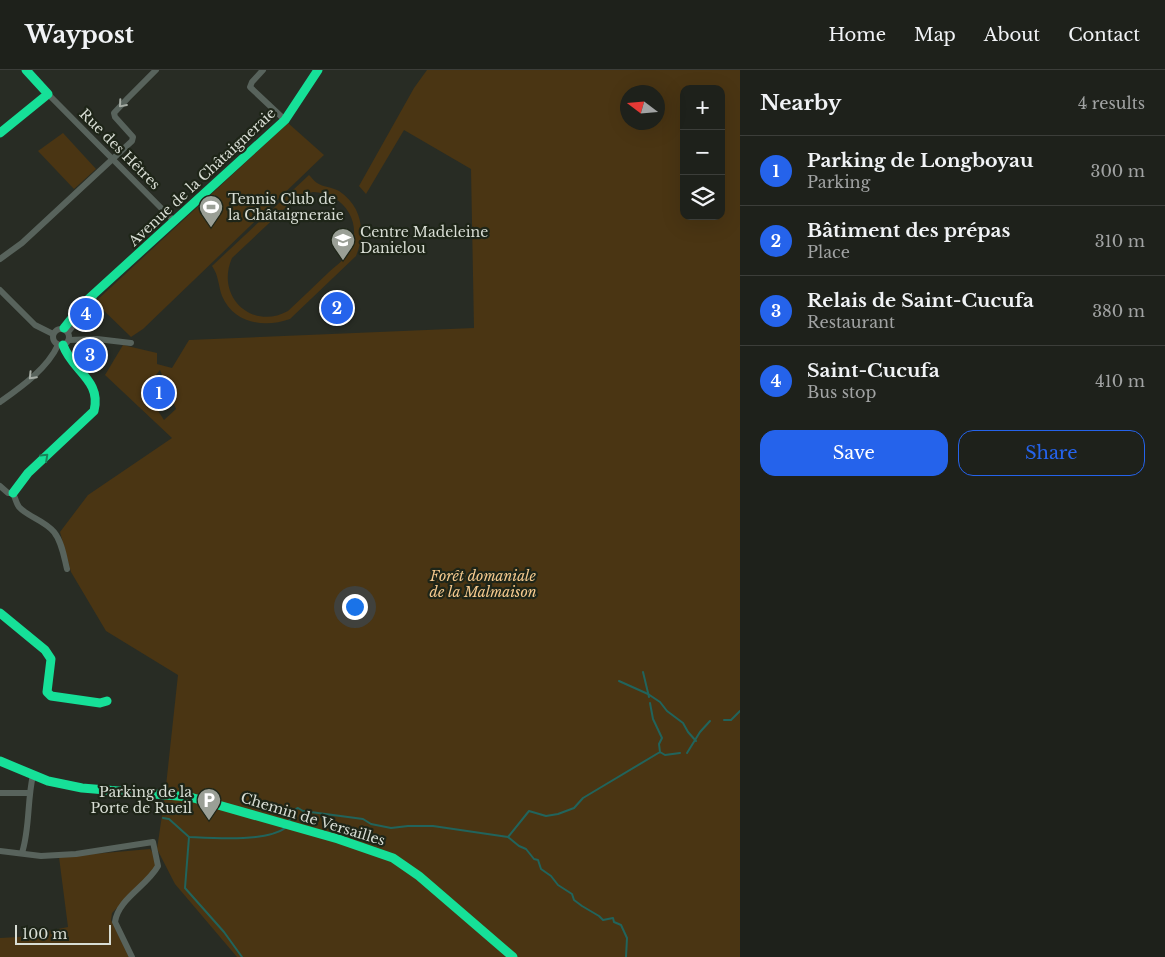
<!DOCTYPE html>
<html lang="en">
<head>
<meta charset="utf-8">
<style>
	body { margin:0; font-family:"Libre Baskerville",serif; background:#2b2e28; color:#f1f3f6 }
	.controls { position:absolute; right:15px; top:15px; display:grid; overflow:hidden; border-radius:10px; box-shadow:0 5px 20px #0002 }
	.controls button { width:45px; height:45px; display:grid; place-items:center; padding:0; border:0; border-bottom:1px solid #3c3e3a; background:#1e211b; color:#f1f3f6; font:25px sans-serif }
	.compass { position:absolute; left:620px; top:15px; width:45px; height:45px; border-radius:50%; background:#1e211b; box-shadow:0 5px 20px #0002; rotate:286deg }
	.scale { position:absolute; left:15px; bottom:12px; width:96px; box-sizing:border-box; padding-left:5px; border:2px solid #d8ddd4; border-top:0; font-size:14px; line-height:18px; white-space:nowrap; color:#d8ddd4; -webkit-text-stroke:4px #1e2518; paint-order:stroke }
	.you { position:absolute; left:354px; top:536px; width:18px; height:18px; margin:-12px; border:4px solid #fff; border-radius:50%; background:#1a73e8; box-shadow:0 0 0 8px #1a73e833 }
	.badge { display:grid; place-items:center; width:32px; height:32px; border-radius:50%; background:#2563eb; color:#fff; font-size:16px; font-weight:700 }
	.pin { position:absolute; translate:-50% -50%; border:2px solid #fff; box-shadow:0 1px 5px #0006 }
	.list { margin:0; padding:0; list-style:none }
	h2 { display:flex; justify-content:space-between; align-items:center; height:65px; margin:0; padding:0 20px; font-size:21px }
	h2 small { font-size:16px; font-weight:400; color:#a1a3a3 }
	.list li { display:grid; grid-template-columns:32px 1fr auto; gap:15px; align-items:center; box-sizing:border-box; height:70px; padding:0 20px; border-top:1px solid #3c3e3a }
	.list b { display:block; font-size:19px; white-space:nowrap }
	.list p { margin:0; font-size:16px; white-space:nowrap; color:#a1a3a3 }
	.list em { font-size:16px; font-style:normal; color:#a1a3a3 }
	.actions { display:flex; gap:10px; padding:15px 20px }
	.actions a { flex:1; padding:11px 0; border:1px solid #2563eb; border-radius:15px; text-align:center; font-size:18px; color:#2563eb }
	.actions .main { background:#2563eb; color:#fff }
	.icon { flex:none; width:28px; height:28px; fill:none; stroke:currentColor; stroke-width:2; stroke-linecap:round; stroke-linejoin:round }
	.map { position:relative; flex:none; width:740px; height:887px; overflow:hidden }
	header { display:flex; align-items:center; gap:30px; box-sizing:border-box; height:70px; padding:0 25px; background:#1e211b; border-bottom:1px solid #3c3e3a }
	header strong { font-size:24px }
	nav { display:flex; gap:28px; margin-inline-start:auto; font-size:18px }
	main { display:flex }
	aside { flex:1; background:#1e211b }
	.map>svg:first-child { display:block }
	.green { fill:#4a3513; fill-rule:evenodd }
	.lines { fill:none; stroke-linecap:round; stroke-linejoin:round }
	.stream { stroke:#21645c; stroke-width:2 }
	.street { stroke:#58635c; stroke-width:6 }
	.fast { stroke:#16e098; stroke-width:9 }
	.oneway { stroke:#a5aca4 }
	.oneway2 { stroke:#1a8258 }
	.labels { text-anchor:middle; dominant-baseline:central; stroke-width:4.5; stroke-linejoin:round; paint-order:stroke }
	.street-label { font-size:14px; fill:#d8ddd4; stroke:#1e2518 }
	.poi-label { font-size:14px; fill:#d8ddd4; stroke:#1e2518; text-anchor:start }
	.park-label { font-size:14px; font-style:italic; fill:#f4c98e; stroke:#1e2518 }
</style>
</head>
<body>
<header>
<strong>Waypost</strong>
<nav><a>Home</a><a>Map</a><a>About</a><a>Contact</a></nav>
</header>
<main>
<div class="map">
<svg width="740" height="887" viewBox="0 0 740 887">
	<rect width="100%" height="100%" fill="#282c24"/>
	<g class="green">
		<path d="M427,0H740V887H237L175,814L157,779L165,725L178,605L106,561L71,502L60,462L88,425L172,368L105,305L123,275L157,283V294L172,298L189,270L474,258L471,99L404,60L366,124L359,116L414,18ZM684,19H721V146H684ZM628,22H658V52H628ZM160,300L176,339L164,350L151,330L146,317Z"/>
		<polygon points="288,53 324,85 143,259 131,267 95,232"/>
		<polygon points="63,63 96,99 74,119 38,81"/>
		<path d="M309,105C311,107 314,111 317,113C323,117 332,117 339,121C362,136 366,163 356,186L290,249C265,258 234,254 222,226C218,215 219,206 212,196ZM313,122C328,123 341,129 349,143C356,155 356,171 348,184C343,191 334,197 328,203C315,215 302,228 288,241C252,261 215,226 232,188L299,125Z"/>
		<polygon points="150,779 156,787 158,796 112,843 111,850 129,887 0,887 0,868 19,867 68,857 59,787"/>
	</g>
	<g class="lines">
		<g class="stream">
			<polyline points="643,602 649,627"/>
			<polyline points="619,611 648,624 660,632 667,641 683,653 688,662 696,671"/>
			<polyline points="650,633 653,649 662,668 659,674 660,682"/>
			<polyline points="724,650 731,650 740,641"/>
			<polyline points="687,683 700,662 710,651"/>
			<path d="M163,748L169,749L189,767C212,768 267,772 285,758"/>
			<polyline points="289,751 296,739 298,738 303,741 363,749 371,754 391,758 408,756 433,756 508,767 519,776 526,779 534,789 538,790 541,799 551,806 558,815 572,824 574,830 582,836 599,846 603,850 613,848 614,852 621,855 627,868 626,887"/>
			<polyline points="189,767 185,818 224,862 242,887"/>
			<polyline points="508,767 529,741 546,746 558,744 574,738 583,728 660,682 665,685 680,683"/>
		</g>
		<g class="street">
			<polyline points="263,0 252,12 250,17 285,50"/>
			<polyline points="48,24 174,151"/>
			<polyline points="0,189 22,173 132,71 133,67 115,47 114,43 128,28 156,0"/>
			<polyline points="0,220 35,255 53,264"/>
			<circle cx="61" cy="267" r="8"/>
			<polyline points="68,262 89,237 94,227"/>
			<polyline points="69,270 97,269 131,273"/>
			<path d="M0,332C21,317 47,299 58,275"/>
			<path d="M0,416L8,423H13C15,427 16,433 19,437C28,447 44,450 54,462C62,472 64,487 67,499"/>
			<polyline points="0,723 29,723"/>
			<path d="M0,781L41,786L76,784L153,772L158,796C147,816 118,829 115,852L132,887"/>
			<path d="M22,783C30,758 27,731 33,705"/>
		</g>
		<g class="fast">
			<polyline points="0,63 48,24 26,0"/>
			<polyline points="64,258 84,233 285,50 318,0"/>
			<path d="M13,423L28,403L94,341C102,310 72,301 63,275"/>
			<polyline points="0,543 45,580 51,589 47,622 51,626 100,633 107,631"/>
			<polyline points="0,691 48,711 82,718 190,727 338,769 393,788 419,806 513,887"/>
		</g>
	</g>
	<defs><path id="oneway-chevron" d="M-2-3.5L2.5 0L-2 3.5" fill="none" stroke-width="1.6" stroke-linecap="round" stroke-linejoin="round" transform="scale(1.25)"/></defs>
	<g class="oneway">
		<use href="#oneway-chevron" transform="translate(122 34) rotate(131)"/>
		<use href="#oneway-chevron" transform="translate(32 306) rotate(134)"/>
	</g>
	<use class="oneway2" href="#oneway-chevron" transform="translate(45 387) rotate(-43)"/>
	<defs>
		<g id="stadium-pin" transform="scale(1.25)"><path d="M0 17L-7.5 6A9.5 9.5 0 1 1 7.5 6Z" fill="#9a9f96" stroke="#1e2518"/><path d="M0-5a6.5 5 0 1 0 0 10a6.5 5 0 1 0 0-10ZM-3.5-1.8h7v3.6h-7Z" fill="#fff"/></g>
		<g id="school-pin" transform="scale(1.25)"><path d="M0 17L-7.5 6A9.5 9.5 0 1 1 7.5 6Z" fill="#9a9f96" stroke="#1e2518"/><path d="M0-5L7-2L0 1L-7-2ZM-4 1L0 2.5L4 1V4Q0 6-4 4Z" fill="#fff"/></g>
		<g id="parking-pin" transform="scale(1.25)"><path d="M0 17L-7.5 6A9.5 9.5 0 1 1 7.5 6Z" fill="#9a9f96" stroke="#1e2518"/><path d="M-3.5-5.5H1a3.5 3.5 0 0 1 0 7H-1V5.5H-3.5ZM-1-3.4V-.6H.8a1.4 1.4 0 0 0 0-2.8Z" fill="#fff"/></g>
	</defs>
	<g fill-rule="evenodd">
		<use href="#stadium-pin" x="211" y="137"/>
		<use href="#school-pin" x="343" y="170"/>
		<use href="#parking-pin" x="209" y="730"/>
	</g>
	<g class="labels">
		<g class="street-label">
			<text transform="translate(120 79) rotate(45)">Rue des Hêtres</text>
			<text transform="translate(202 107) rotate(-43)">Avenue de la Châtaigneraie</text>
			<text transform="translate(313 749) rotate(17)">Chemin de Versailles</text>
		</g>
		<g class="poi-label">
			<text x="228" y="129">Tennis Club de<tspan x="228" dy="16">la Châtaigneraie</tspan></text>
			<text x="360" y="162">Centre Madeleine<tspan x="360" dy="16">Danielou</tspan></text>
			<text x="192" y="722" text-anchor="end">Parking de la<tspan x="192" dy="16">Porte de Rueil</tspan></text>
		</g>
		<g class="park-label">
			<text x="483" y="506">Forêt domaniale<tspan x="483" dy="16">de la Malmaison</tspan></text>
		</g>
	</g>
</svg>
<div class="controls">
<button>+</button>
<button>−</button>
<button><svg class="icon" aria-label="layers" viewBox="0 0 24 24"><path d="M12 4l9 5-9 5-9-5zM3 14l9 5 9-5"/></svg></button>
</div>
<svg class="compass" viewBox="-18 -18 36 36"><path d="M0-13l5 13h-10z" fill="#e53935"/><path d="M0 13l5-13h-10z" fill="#a1a3a3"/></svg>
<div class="scale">100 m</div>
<div class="you"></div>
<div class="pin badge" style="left:159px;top:323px">1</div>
<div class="pin badge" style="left:337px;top:238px">2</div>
<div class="pin badge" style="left:90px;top:285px">3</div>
<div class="pin badge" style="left:86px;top:244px">4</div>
</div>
<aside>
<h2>Nearby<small>4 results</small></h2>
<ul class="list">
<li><span class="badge">1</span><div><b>Parking de Longboyau</b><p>Parking</p></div><em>300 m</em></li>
<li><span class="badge">2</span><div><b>Bâtiment des prépas</b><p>Place</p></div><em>310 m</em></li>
<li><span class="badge">3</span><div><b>Relais de Saint-Cucufa</b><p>Restaurant</p></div><em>380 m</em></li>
<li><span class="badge">4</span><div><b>Saint-Cucufa</b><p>Bus stop</p></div><em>410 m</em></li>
</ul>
<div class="actions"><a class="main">Save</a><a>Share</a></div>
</aside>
</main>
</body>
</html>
